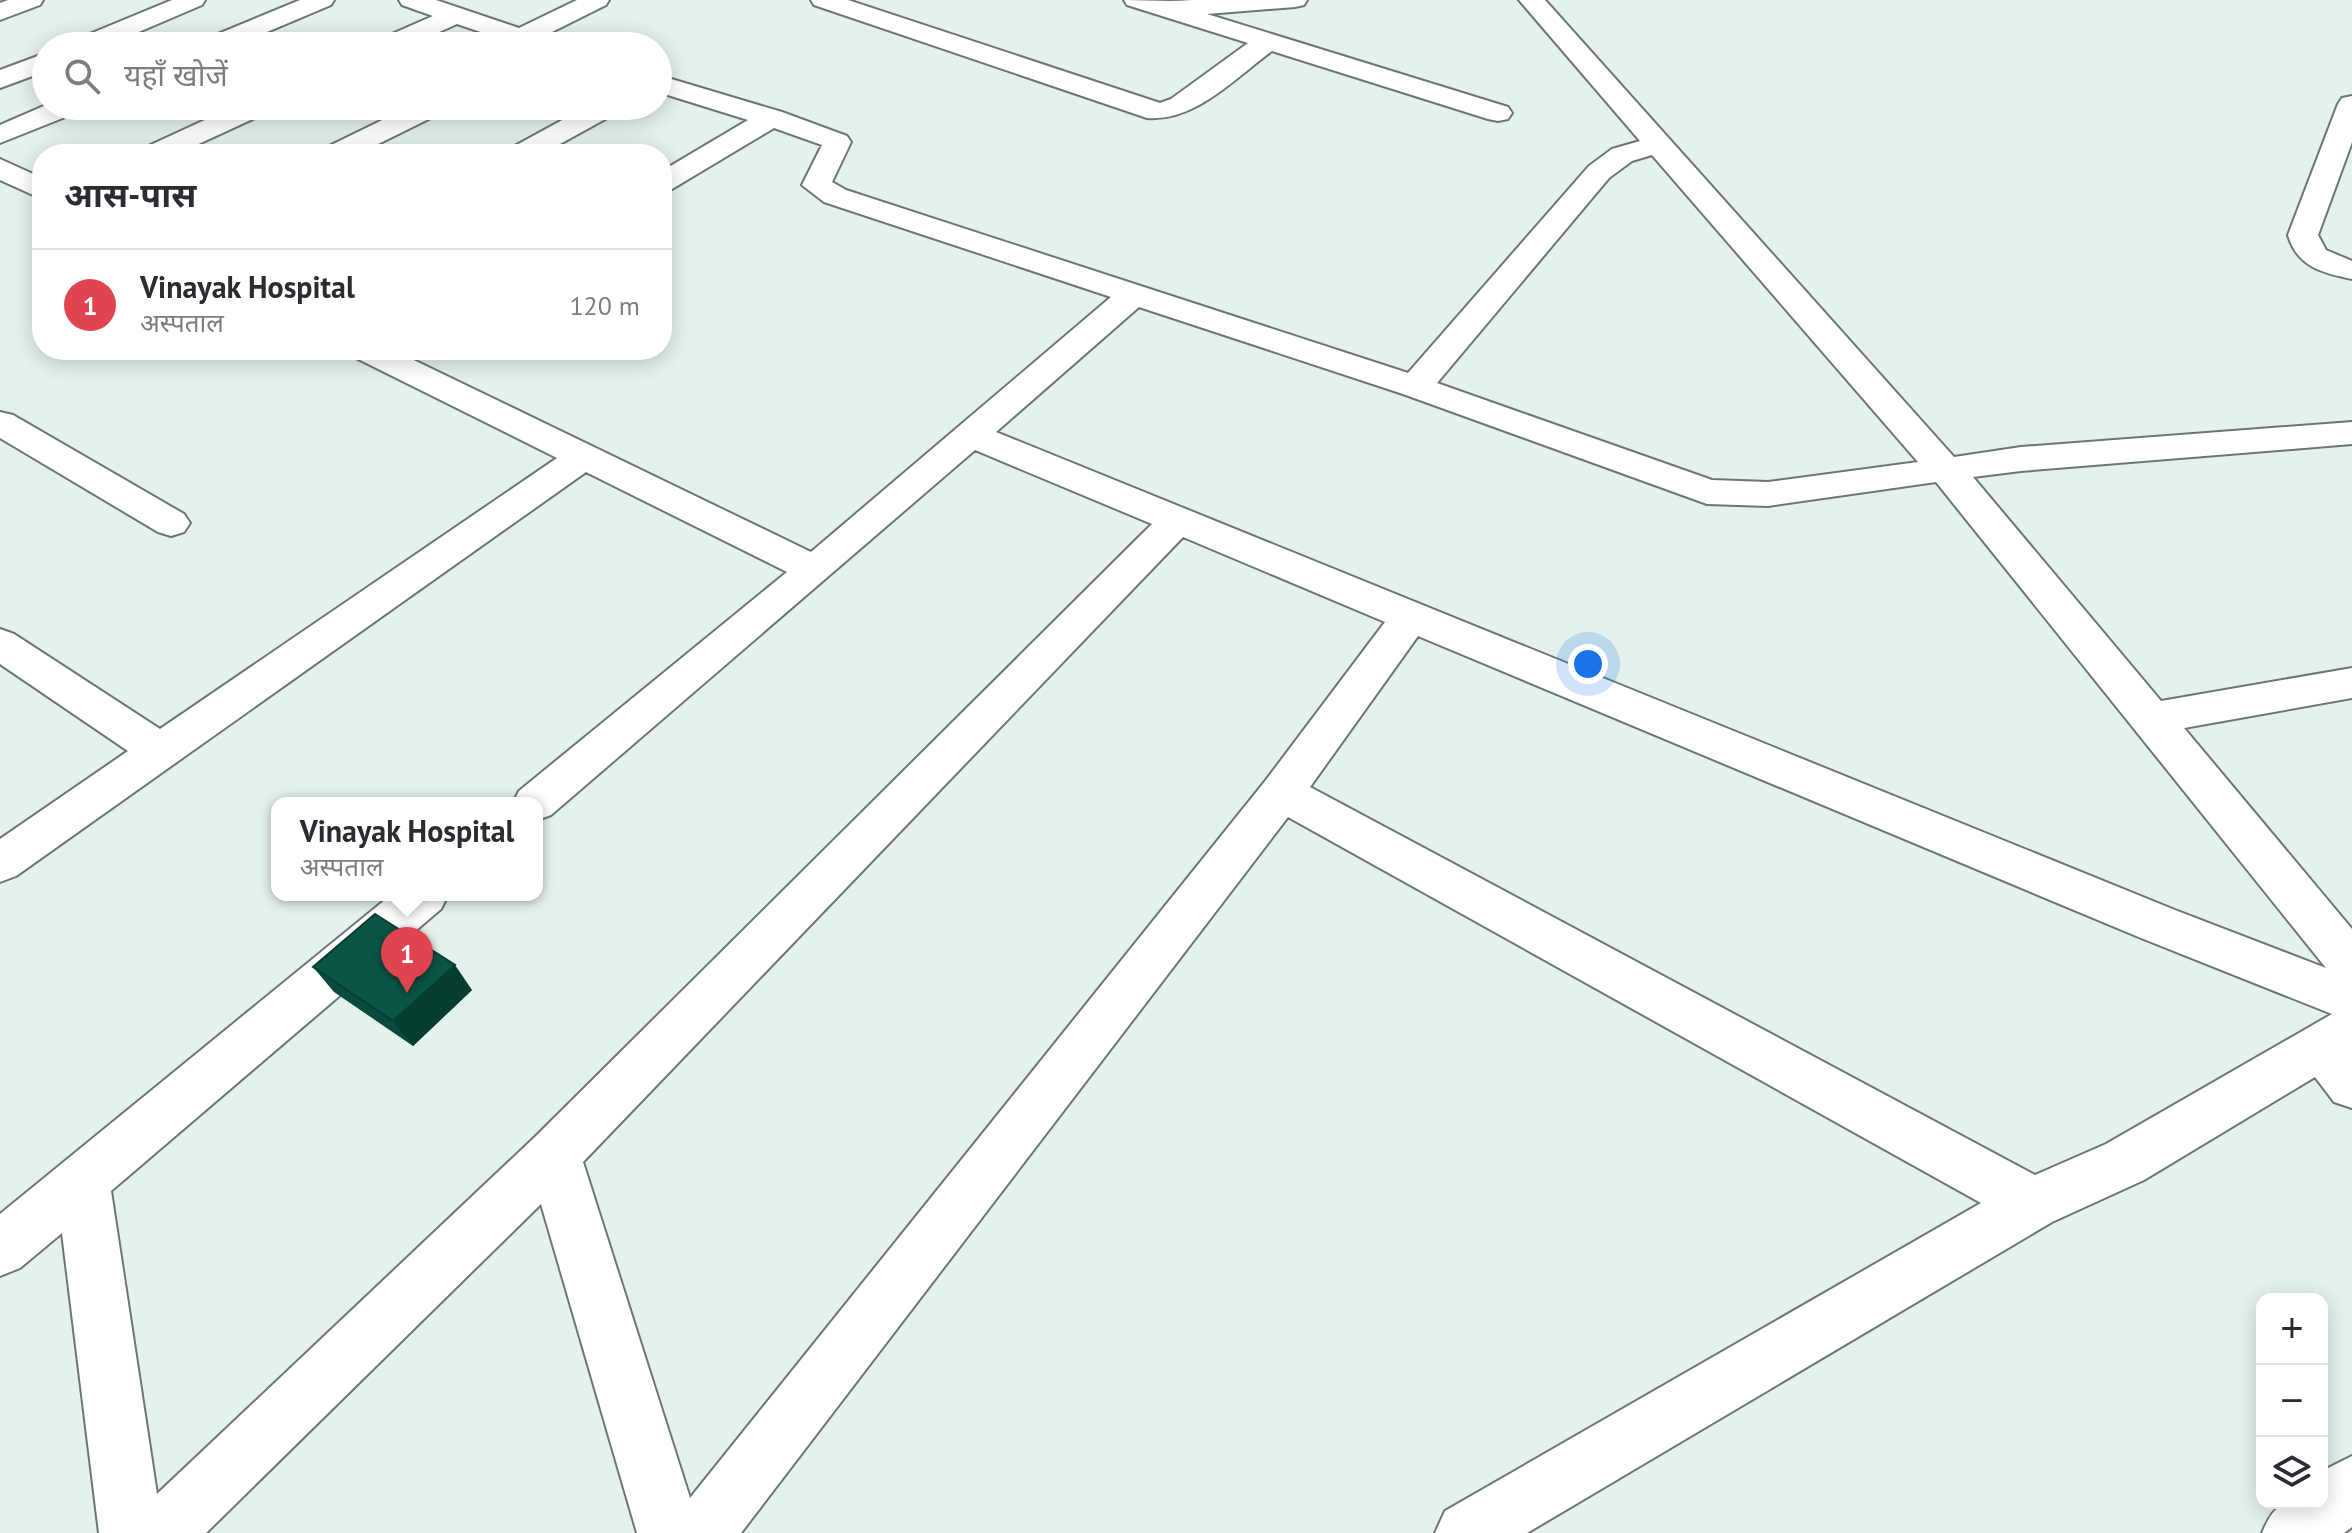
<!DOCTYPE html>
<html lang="hi">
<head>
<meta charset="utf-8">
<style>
	body { margin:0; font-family:"PT Sans","Noto Sans Devanagari",sans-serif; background:#f7f7f7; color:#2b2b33 }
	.controls { position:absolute; right:24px; bottom:24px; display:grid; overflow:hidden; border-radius:16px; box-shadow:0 4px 20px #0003 }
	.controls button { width:72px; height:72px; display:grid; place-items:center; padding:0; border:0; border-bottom:2px solid #e1e1e2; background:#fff; color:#2b2b33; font:40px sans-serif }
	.you { position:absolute; left:1588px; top:664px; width:28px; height:28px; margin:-20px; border:6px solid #fff; border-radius:50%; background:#1a73e8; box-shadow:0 0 0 12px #1a73e833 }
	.badge { display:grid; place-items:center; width:52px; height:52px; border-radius:50%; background:#0f766e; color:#fff; font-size:26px; font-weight:700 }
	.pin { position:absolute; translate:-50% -66px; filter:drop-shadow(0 2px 4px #0008) }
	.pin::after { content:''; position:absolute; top:42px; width:28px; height:24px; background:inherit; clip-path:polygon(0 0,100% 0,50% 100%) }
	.popup { position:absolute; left:271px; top:797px; width:272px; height:104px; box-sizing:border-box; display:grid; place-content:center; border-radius:16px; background:#fff; filter:drop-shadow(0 2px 6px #0005); font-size:26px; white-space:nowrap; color:#7c7c81 }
	.popup b { font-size:30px; color:#2b2b33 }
	.popup::after { content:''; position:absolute; left:50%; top:100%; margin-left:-16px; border:16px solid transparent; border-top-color:#fff }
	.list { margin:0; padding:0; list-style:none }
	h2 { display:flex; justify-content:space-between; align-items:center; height:104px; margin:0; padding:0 32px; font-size:34px }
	h2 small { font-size:26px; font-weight:400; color:#7c7c81 }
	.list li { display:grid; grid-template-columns:52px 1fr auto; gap:24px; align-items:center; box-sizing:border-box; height:112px; padding:0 32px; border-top:2px solid #e1e1e2 }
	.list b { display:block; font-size:30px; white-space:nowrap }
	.list p { margin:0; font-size:26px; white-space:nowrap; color:#7c7c81 }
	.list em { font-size:26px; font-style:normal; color:#7c7c81 }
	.icon { flex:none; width:44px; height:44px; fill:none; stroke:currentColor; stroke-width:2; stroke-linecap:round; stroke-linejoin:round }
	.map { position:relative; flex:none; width:2352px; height:1533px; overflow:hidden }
	.search { position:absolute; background:#fff; box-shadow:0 4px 20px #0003; left:32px; top:32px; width:640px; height:88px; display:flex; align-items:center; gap:20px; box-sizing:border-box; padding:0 28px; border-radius:44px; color:#7c7c81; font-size:30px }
	.panel { position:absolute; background:#fff; box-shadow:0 4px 20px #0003; left:32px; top:144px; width:640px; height:216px; border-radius:32px }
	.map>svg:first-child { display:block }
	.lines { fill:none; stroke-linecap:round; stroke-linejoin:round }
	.minor-casing { stroke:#6c7773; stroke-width:4 }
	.minor { fill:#fff; fill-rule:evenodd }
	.wall { fill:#094a3c }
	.shaded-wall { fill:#073c31 }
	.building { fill:#0a5646; stroke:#073c31; stroke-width:2 }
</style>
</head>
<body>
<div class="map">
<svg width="2352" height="1533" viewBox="0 0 2352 1533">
	<rect width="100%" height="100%" fill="#e4f1ec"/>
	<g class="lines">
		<g class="minor-casing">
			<g id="minor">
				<polygon points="8,0 43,0 40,5 0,20 0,3"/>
				<polygon points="172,0 205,0 202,5 106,46 71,46 75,40"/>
				<polygon points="300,0 334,0 331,5 234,46 199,46 203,40"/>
				<polygon points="399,0 436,0 519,28 577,0 609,0 606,5 544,36 557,40 561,46 522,46 457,24 408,46 374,46 378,40 433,16 402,5"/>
				<path d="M811,0H848L1160,103L1171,99L1248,43L1127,5L1124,0C1148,0 1170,2 1192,0H1307L1304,5L1295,7L1207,14L1508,107L1512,113L1508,119L1498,121L1488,119L1272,51C1235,78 1195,122 1147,118L814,5Z"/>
				<path d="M1519,0H1545L1954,457L2021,447L2352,422V444L2021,471L1973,477L2161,701L2352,668V698L2184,728L2352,929V1108L2334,1102L2315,1077L2144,1180L2052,1222L1527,1533H1435L1445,1511L1981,1203L1288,817L741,1533H637L541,1204L206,1533H99L62,1233L20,1268L0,1276V1214L391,895H448L441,909L111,1191L157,1494L535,1137L1152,524L975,450L551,815L537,820V803H513L519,791L787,572L586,472L16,876L0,882V839L128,751L0,664V629L14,634L160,729L557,458L354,357L349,350H393L811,552L1111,297L824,202L802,185L822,145L774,128L672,189L662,192V171L748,120L658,92V75L782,112L847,136L851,142L832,182L846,190L1408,373L1589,166L1612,149L1640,141ZM1652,155L1918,462L1768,482L1712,480L1437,383L1609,178L1632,161ZM1139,307L1403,394L1707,504L1768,506L1936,482L2326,968L2175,910L996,432ZM1183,537L1385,622L1266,780L690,1498L583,1162ZM1418,636L2141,938L2332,1014L2106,1144L2035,1175L1310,787Z"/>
				<polygon points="46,53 46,71 0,88 0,70"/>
				<path d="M2352,96V142L2318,235L2326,250L2352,261V279C2323,273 2297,267 2288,235L2338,104L2342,98Z"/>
				<polygon points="46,105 82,106 78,112 0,143 0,125"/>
				<polygon points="235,106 272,106 268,112 177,154 140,154 144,148"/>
				<polygon points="411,106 447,106 443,112 358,154 321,154 325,148"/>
				<polygon points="588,106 622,106 618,112 542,154 507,154 511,148"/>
				<polygon points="0,159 42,178 42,199 0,180"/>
				<polygon points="0,412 13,415 184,514 190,523 184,532 171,536 158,532 0,438"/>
				<path d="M2352,1456V1527L2344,1533H2262C2277,1497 2286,1503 2322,1503V1471Z"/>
			</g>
		</g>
		<use href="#minor" class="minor"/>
	</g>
	<polygon class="wall" points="313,967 472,990 413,1046 334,992"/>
	<polygon class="shaded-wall" points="455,965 472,990 413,1046 393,1021"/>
	<polygon class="building" points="375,914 455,965 393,1021 313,967"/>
</svg>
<div class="controls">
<button>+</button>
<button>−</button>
<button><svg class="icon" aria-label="layers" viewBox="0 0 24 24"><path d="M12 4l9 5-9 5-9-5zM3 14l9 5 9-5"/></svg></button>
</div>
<div class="you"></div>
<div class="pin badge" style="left:407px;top:993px;background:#e0444e">1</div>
<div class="popup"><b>Vinayak Hospital</b>अस्पताल</div>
<div class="search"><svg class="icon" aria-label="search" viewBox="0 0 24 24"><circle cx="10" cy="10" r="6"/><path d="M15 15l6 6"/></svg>यहाँ खोजें</div>
<section class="panel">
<h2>आस-पास<small></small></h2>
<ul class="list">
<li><span class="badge" style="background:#e0444e">1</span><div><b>Vinayak Hospital</b><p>अस्पताल</p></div><em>120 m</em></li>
</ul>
</section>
</div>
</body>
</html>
